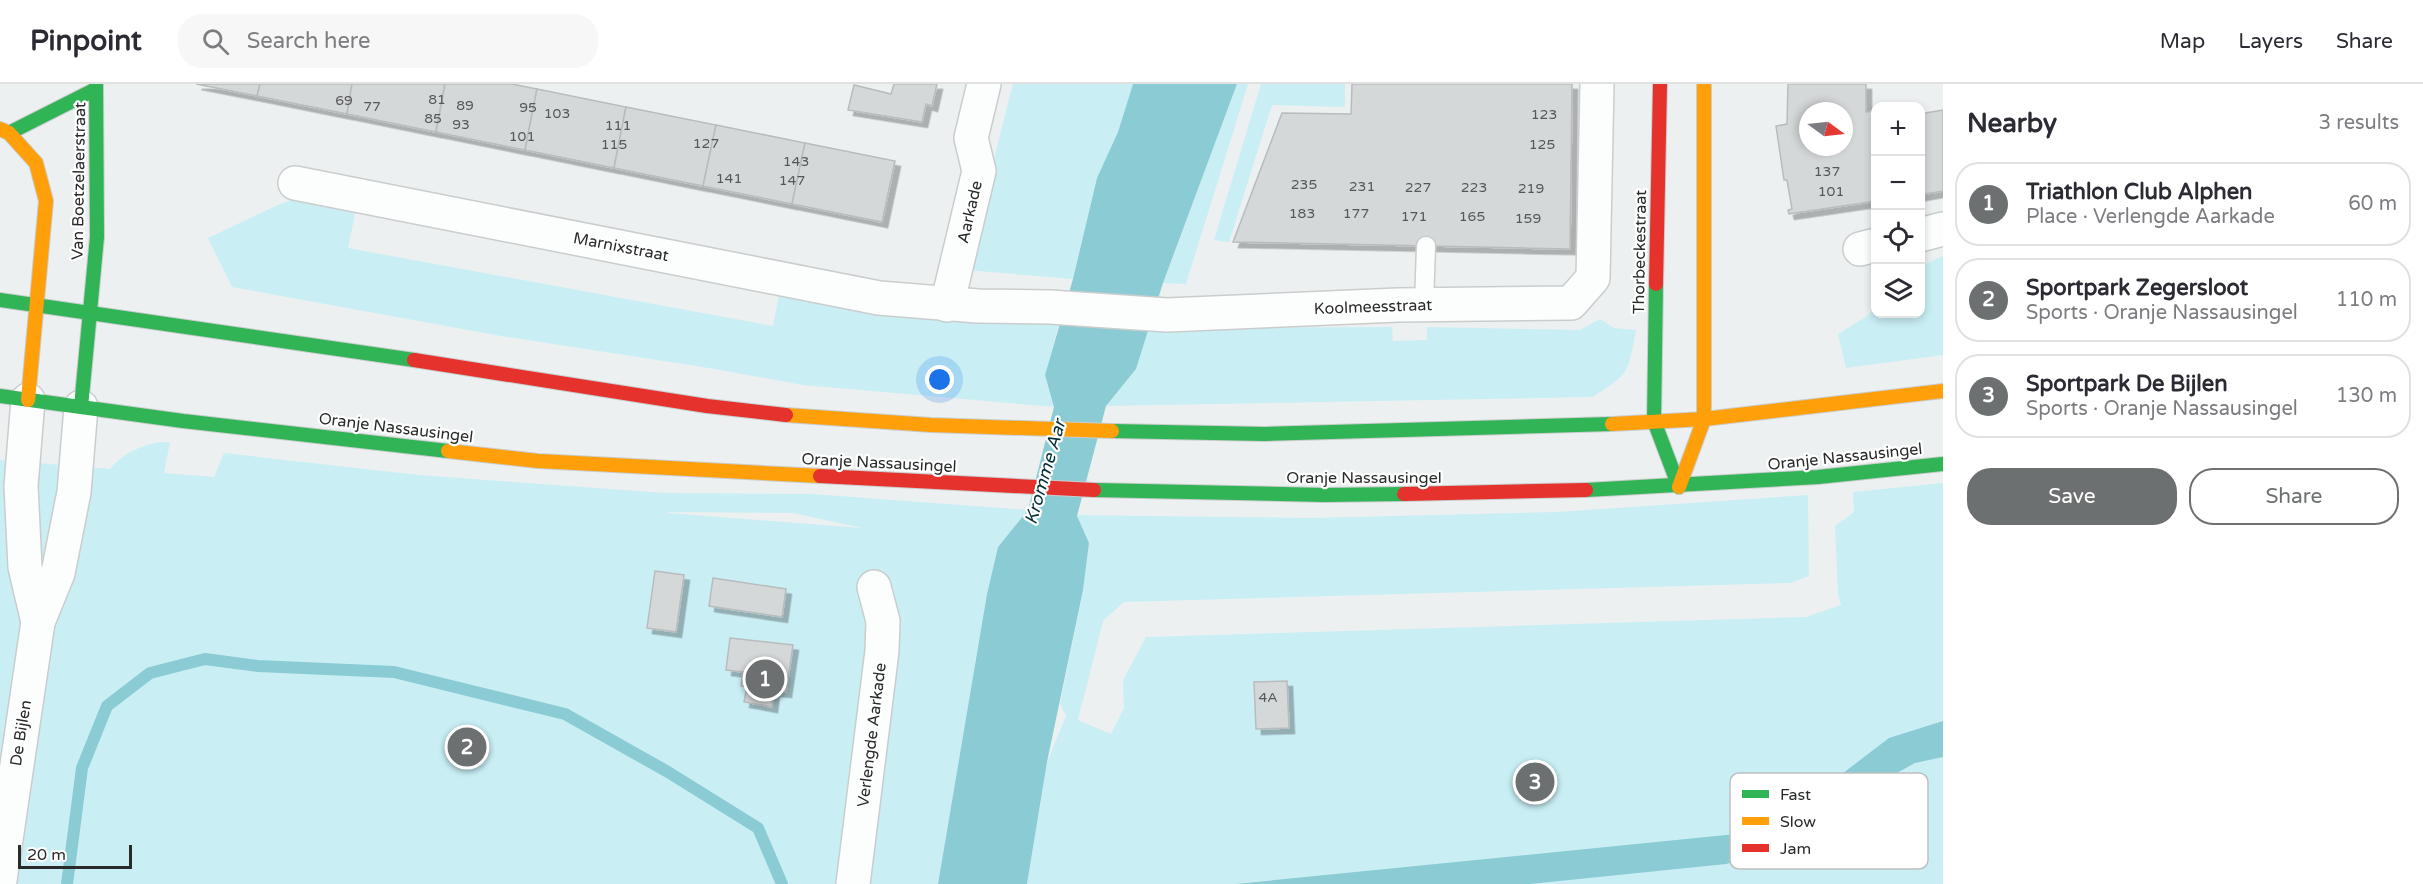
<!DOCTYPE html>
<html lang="en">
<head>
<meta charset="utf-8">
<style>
	body { margin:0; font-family:"Varela Round",sans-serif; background:#f7f7f7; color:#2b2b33 }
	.controls { position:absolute; right:18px; top:18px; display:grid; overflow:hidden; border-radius:12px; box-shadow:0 3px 9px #0003 }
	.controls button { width:54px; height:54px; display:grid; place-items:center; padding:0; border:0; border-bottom:2px solid #e1e1e2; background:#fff; color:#2b2b33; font:30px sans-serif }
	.compass { position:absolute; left:1799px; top:18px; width:54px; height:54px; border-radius:50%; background:#fff; box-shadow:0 3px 9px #0003; rotate:105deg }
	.scale { position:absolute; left:18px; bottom:15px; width:114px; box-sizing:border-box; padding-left:6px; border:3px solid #292b2b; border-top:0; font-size:16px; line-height:21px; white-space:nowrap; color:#292b2b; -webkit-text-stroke:4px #fff; paint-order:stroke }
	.you { position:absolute; left:940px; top:296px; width:21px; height:21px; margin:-15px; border:4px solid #fff; border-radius:50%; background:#1a73e8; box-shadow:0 0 0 9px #1a73e833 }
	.badge { display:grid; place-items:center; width:39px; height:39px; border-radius:50%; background:#6d7070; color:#fff; font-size:20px; font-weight:700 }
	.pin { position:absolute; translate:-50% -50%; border:3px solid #fff; box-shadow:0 2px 6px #0006 }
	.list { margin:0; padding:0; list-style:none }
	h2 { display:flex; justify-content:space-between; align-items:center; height:78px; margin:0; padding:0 24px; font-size:26px }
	h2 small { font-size:20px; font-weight:400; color:#7c7c81 }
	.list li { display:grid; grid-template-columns:39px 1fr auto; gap:18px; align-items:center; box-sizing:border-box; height:84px; margin:0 12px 12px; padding:0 12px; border:2px solid #e1e1e2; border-radius:24px }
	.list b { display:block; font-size:22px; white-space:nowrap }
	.list p { margin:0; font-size:20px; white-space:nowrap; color:#7c7c81 }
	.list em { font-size:20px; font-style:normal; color:#7c7c81 }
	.actions { display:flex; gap:12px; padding:18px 24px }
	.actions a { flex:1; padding:14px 0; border:2px solid #6d7070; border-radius:24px; text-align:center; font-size:21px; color:#6d7070 }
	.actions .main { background:#6d7070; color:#fff }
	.icon { flex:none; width:33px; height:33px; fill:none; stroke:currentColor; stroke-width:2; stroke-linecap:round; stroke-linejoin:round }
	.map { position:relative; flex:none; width:1943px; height:800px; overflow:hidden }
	header { display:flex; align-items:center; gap:36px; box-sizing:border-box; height:84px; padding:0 30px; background:#fff; border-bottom:2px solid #e1e1e2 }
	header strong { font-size:28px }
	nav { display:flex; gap:33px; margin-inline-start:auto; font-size:21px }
	.search { width:420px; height:54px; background:#f7f7f7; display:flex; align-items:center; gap:15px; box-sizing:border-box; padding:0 21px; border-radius:24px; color:#7c7c81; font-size:22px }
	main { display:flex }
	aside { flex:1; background:#fff }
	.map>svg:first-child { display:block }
	.green { fill:#c9eff5; fill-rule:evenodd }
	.water { fill:#8bcbd4 }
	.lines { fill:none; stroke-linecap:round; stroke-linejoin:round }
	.stream { stroke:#8bcbd4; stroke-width:12 }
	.building { fill:#d5d8d9; stroke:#b9bcbc; stroke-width:1.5; fill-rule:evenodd; filter:url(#shadow) }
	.lane-casing { stroke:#cacdcd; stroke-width:21 }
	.street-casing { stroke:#cacdcd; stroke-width:36 }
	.fast-casing { stroke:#cacdcd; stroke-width:16 }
	.slow-casing { stroke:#cacdcd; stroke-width:16 }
	.jam-casing { stroke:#cacdcd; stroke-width:16 }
	.lane { stroke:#fcfdfd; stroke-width:18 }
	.street { stroke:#fcfdfd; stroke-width:33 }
	.fast { stroke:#30b455; stroke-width:14 }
	.slow { stroke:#ff9f0a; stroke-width:14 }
	.jam { stroke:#e5322d; stroke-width:14 }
	.labels { text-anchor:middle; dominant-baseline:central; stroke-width:4.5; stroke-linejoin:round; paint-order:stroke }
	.number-label { font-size:14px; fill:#555758 }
	.street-label { font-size:16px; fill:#292b2b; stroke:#fff }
	.water-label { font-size:18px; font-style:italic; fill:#022f35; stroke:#fff }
	.key { fill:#fff; stroke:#bfbfbf; stroke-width:1.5 }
	.key-label { font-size:16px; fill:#292b2b }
</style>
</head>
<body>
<header>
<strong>Pinpoint</strong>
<div class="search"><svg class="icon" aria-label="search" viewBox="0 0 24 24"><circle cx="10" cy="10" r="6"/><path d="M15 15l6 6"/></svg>Search here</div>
<nav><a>Map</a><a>Layers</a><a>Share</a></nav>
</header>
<main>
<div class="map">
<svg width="1943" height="800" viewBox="0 0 1943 800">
	<defs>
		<filter id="shadow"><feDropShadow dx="5.5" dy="5.5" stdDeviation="0" flood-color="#0004"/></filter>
	</defs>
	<rect width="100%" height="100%" fill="#ecf0f1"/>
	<g class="green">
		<polygon points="1013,0 1133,0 1118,48 1097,94 1073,195 966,186"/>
		<polygon points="1237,0 1248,0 1186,200 1163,199"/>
		<polygon points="1261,0 1345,0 1345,23 1272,21 1229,158 1214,156"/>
		<polygon points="297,114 356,125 348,164 773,242 780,206 1059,240 1045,291 1054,323 803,301 709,284 501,252 232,203 208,154 278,121"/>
		<polygon points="1943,172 1943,271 1846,284 1838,250 1869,231 1875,223 1876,230 1920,230 1921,182"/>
		<path d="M1600,235L1614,244L1636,246C1628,289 1630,289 1593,313L1106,322L1136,285L1148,244L1392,243L1393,257L1427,256V243L1580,246Z"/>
		<path d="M161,358H170L164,389L214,393L224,369L419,391L665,409L812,410L1028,426L998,463L987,510L938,800H0V376L110,385C123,369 141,361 161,358ZM668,428L793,429L862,444L669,429Z"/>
		<polygon points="1943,399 1943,800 1027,800 1047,678 1066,632 1060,620 1083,506 1089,459 1069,431 1312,434 1557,428 1808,411 1809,492 1790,499 1124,518 1103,537 1078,636 1111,650 1124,624 1123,596 1146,553 1806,533 1841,521 1838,510 1835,442 1854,428 1853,408"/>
	</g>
	<g class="water">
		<polygon points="1133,0 1237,0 1163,199 1136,285 1106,322 1077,432 1089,459 1083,506 1047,678 1027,800 938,800 987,510 998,463 1028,426 1054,323 1045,291 1073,195 1097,94 1118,48"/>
		<polygon points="1943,637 1943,673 1915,679 1882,697 1824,739 1773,768 1726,780 1530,800 1236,800 1736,750 1813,712 1889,654"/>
	</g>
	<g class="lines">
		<polyline class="stream" points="67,800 82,684 107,622 150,589 205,575 258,582 394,588 565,630 668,688 758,744 782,800"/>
	</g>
	<g class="building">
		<polygon points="196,0 260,0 257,12"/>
		<polygon points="260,0 352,0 347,30 257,12"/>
		<polygon points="352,0 445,0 436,48 347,30"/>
		<polygon points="445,0 512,0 537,5 525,66 436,48"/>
		<polygon points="894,0 937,0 932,22 926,20 922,38 848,26 854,1 891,10"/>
		<polygon points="1352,0 1572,0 1570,165 1233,158 1282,29 1351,30"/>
		<path d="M1788,0H1866V28L1876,27V117L1789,130L1788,126L1792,125L1787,96H1784L1776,42L1787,40ZM1808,27H1844V63H1808Z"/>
		<polygon points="537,5 626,23 614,84 525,66"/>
		<polygon points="626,23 716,41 703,102 614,84"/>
		<polygon points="1943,26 1943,107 1920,111 1920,30"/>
		<polygon points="716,41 805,59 792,120 703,102"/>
		<polygon points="805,59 895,77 882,138 792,120"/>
		<polygon points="655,487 684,491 676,548 647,544"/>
		<polygon points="713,494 786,505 782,533 709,522"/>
		<polygon points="730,554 793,561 786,608 774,607 772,623 744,618 747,603 741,602 743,588 726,586"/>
		<polygon points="1287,597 1289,644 1256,645 1254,598"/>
	</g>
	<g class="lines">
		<g class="lane-casing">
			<polyline id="lane" points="1424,221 1426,162"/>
		</g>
		<g class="street-casing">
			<g id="street">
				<polyline points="295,99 879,214 978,222 1050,223 1167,231 1398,221 1571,219 1593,194 1597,0"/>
				<polyline points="1920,151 1943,145"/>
				<polyline points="1860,165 1876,161"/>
				<polyline points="947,221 979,87 971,54 984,0"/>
				<polyline points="28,316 21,402 25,483 38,538"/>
				<polyline points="0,796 38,538 58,489 74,408 81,323"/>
				<polyline points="853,800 882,567 883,537 874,503"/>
			</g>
		</g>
		<g class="fast-casing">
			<g id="fast">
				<polyline points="9,49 96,5"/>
				<polyline points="1656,200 1654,337 1679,403"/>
				<polyline points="0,216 414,276"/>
				<polyline points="0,312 183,337 448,367"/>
				<polyline points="81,323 97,153 96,0"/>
				<polyline points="1112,347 1265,350 1612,340"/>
				<polyline points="1094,406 1324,411 1404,410"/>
				<polyline points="1586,406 1818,393 1943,380"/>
			</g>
		</g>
		<g class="slow-casing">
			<g id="slow">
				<polyline points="0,45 9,49 36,79 46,117 28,316"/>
				<polyline points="786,331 931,341 1112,347"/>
				<polyline points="1612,340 1704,335 1943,307"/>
				<polyline points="448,367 538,377 820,392"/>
				<polyline points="1679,403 1704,335 1704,0"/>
			</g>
		</g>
		<g class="jam-casing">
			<g id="jam">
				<polyline points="1656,200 1660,0"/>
				<polyline points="414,276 707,322 786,331"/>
				<polyline points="820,392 1094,406"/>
				<polyline points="1404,410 1586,406"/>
			</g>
		</g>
		<use href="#lane" class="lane"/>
		<use href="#street" class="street"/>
		<use href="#fast" class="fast"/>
		<use href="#slow" class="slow"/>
		<use href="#jam" class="jam"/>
	</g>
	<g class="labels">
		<g class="number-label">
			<text x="437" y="15">81</text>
			<text x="344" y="16">69</text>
			<text x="465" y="21">89</text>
			<text x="372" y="22">77</text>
			<text x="528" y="23">95</text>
			<text x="557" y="29">103</text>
			<text x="1544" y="30">123</text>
			<text x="433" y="34">85</text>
			<text x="461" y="40">93</text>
			<text x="618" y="41">111</text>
			<text x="522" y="52">101</text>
			<text x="706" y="59">127</text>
			<text x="614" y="60">115</text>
			<text x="1542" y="60">125</text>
			<text x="796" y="77">143</text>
			<text x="1827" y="87">137</text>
			<text x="729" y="94">141</text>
			<text x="792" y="96">147</text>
			<text x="1304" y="100">235</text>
			<text x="1362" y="102">231</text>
			<text x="1418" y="103">227</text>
			<text x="1474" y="103">223</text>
			<text x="1531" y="104">219</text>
			<text x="1831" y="107">101</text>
			<text x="1302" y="129">183</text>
			<text x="1356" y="129">177</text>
			<text x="1414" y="132">171</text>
			<text x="1472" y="132">165</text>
			<text x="1528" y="134">159</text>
			<text x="1268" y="613">4A</text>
		</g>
		<g class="street-label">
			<text transform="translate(79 97) rotate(-89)">Van Boetzelaerstraat</text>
			<text transform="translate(970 128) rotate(-77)">Aarkade</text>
			<text transform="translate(621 163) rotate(11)">Marnixstraat</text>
			<text transform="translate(1640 168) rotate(-89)">Thorbeckestraat</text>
			<text transform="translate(1373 223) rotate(-2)">Koolmeesstraat</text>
			<text transform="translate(396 344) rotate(7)">Oranje Nassausingel</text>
			<text transform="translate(1845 373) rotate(-6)">Oranje Nassausingel</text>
			<text transform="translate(879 379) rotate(3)">Oranje Nassausingel</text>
			<text x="1364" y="394">Oranje Nassausingel</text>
			<text transform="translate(21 649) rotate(-81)">De Bijlen</text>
			<text transform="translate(872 651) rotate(-83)">Verlengde Aarkade</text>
		</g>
		<g class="water-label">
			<text transform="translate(1045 388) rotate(-74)">Kromme Aar</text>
		</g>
	</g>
	<rect x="1730" y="689" width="198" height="96" rx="9" class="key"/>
	<rect x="1742" y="706" width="27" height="8" fill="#30b455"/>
	<rect x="1742" y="733" width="27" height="8" fill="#ff9f0a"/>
	<rect x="1742" y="760" width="27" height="8" fill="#e5322d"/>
	<g class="key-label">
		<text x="1780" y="716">Fast</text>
		<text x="1780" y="743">Slow</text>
		<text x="1780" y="770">Jam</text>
	</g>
</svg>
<div class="controls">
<button>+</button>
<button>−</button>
<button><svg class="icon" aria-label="locate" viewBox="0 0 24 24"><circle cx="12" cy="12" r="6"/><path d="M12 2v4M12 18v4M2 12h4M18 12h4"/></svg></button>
<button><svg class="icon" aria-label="layers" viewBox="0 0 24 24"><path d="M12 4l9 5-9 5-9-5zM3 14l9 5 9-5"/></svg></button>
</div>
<svg class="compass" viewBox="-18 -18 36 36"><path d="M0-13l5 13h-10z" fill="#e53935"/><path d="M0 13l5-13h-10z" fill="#7c7c81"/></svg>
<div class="scale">20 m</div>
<div class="you"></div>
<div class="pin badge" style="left:765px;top:595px">1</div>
<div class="pin badge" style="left:467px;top:663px">2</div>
<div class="pin badge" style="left:1535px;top:698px">3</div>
</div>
<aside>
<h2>Nearby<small>3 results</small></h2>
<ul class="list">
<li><span class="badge">1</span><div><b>Triathlon Club Alphen</b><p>Place · Verlengde Aarkade</p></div><em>60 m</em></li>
<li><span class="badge">2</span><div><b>Sportpark Zegersloot</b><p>Sports · Oranje Nassausingel</p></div><em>110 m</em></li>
<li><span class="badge">3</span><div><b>Sportpark De Bijlen</b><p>Sports · Oranje Nassausingel</p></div><em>130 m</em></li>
</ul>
<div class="actions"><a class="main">Save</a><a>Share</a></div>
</aside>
</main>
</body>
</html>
